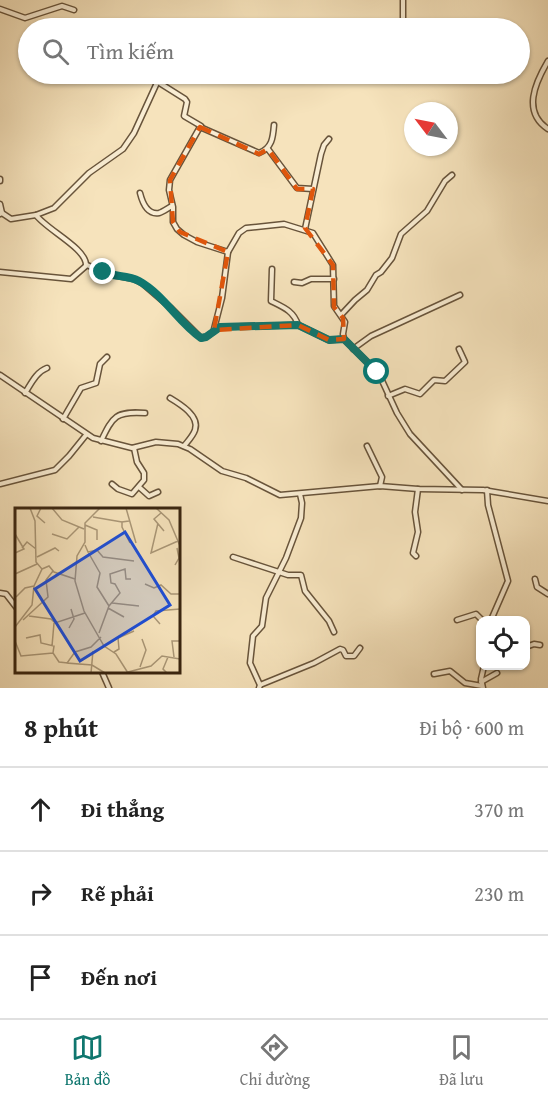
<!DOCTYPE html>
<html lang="vi">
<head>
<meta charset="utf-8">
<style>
	body { margin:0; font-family:"Gentium Book Plus",serif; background:#f2f2f2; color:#222 }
	.controls { position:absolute; right:18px; bottom:18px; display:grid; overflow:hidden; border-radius:12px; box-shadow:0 2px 4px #0004 }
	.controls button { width:54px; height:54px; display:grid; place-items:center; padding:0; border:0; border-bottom:2px solid #e0e0e0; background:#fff; color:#222; font:30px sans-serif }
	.compass { position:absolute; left:404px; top:102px; width:54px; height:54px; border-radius:50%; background:#fff; box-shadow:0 2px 4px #0004; rotate:302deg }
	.stop { position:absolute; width:18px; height:18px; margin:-14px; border:4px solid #0f766e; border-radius:50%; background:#fff }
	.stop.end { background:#0f766e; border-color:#fff; box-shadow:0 2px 6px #0008 }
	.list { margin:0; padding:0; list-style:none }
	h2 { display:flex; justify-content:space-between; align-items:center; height:78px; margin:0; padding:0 24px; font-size:26px }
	h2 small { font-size:20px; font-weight:400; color:#767676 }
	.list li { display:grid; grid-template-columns:39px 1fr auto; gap:18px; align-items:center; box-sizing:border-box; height:84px; padding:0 24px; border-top:2px solid #e0e0e0 }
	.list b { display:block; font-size:22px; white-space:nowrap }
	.list em { font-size:20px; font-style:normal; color:#767676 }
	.icon { flex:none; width:33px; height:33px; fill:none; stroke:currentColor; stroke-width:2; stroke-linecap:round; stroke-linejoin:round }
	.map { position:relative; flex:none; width:548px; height:688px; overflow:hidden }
	.search { position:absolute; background:#fff; box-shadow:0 2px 4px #0004; left:18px; right:18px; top:18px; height:66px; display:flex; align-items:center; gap:15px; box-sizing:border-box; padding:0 21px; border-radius:33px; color:#767676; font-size:22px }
	.sheet { height:330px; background:#fff }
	nav { display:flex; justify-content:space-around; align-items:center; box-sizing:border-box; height:84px; border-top:2px solid #e0e0e0; background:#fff; font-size:16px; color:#767676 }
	nav a { display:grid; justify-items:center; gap:3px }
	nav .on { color:#0f766e }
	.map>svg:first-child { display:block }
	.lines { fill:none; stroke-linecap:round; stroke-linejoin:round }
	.minor-casing { stroke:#68543b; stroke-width:7 }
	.minor { stroke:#f9edd3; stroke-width:4 }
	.route { stroke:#0f766e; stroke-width:8 }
	.marked { fill:none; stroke:#df560c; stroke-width:4.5; stroke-dasharray:12 8; stroke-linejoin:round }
	.inset-road { fill:none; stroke:#aa9777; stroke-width:1.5 }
	.view { fill:#1d4ed8; fill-opacity:0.15; stroke:#1d4ed8; stroke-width:3 }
	.inset-edge { fill:none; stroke:#392510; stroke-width:3 }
</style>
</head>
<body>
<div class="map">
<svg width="548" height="688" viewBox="0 0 548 688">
	<rect width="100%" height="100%" fill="#f6e3bc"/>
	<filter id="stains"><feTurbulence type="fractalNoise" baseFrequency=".00333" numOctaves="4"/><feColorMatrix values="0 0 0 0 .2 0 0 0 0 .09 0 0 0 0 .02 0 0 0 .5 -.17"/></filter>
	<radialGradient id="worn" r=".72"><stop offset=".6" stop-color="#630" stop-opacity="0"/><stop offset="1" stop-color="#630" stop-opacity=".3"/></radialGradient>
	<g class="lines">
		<g class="minor-casing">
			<g id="minor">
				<polyline points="0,9 25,18 62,6 74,10"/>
				<polyline points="403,28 403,0"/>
				<path d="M548,61C535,83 522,112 548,129"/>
				<polyline points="158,82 185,99 187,102 184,116 201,126"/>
				<path d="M274,125C273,138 272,148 259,153L200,127L170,180L169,190L173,207V222L177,229L184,235L197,242L228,252L239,233L246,228L284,224L313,233L333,265L334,306L345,322L343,334L344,339L379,374L397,413L410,434L462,490"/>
				<polyline points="268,149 297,188 313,189"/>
				<polyline points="0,179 0,181"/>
				<path d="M140,193C142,201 147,215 159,213C163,212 168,208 172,206"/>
				<polyline points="0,204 2,213"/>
				<polyline points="0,214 2,213 11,219 36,215 54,208 89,173 123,149 134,133 161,74"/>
				<path d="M36,215C47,230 86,248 86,265"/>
				<polyline points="305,229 321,154 324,145 329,139"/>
				<path d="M272,269L271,301C283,307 294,311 298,325"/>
				<polyline points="0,272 71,279 87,265 107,274 134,279 142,283 171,308 201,338 206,337 220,327 298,325 329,340 344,339"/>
				<polyline points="294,282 302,283 311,279 334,279"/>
				<polyline points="341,315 355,300 367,290 376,275 381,272 392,258 401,234 427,211 445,181 452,175"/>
				<polyline points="214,329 222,298 228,252"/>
				<polyline points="353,349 371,336 460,295"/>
				<polyline points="0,375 93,438 132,448 156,442 178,444 190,449 222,471 246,478 280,495 380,486 418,489 483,490 548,501"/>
				<path d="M25,393C31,384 36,372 47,368"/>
				<polyline points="388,396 405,389 420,394 434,380 445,381 465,362 459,349"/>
				<path d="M170,398C180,404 200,416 195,430C193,436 188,441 184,446"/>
				<polyline points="63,419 81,388 96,383 100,364 107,357"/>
				<path d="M101,441C113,416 116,411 145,413"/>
				<polyline points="367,446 382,477 380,486"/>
				<polyline points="0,484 55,470 69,456 86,435"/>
				<polyline points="112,484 118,489 132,494 144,480 144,473 137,462 134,448"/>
				<polyline points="139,487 149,496 158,492"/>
				<polyline points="487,490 488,505 508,581 491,620"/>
				<polyline points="416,556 413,553 418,532 415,512 418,489"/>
				<polyline points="233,557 288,575 301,575 305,591 329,621 334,632"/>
				<polyline points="535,579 537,587 548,594"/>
				<polyline points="0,593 6,594 16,607"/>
				<polyline points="457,620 476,614 482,620"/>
				<polyline points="526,647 534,644 540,645"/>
				<polyline points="102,672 109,688"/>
				<polyline points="434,674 450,671 465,683 482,686"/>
				<polyline points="481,682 497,673"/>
				<polyline points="260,685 314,663 340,649 343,650 346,656 354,656 360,648"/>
				<polyline points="259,688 260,685 250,663 253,636 262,626 266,598 286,558 301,518 302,503 300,494"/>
				<polyline points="483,688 481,679 484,666"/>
			</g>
		</g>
		<use href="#minor" class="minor"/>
	</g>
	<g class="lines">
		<path class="route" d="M103,272C114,277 128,275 139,281C164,295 178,322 201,338L206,337L220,327L298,325L329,340L344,339L377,372"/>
	</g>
	<path class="marked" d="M200,127L259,154L268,149L297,189H313L305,228L333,265L334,307L343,318L344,339L329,340L298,325L214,330L228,252L180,232L173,222L170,180Z"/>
	<g transform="translate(15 508)">
		<rect width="165" height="165" fill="#f6e3bc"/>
		<path class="inset-road" d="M26,0L22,8L30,15M37,0L47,12L69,21M85,0L70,15V34L62,48L60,73L69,103L89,138L101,146L113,165M111,0L121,35M141,0L154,12L165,38M146,5L139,11L149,23M78,9L107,14M114,13L107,14V19L115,35M143,15L136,45L163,33M70,17L82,22V32M0,26L9,41L0,45M37,26L52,31L64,19M70,37L73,44L82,42L88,49L119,53M7,40L12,34L21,41M73,44L85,65L82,79L94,98M22,49L40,40L44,43M160,57L164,50L162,40M27,61L34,58L39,64L60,71M0,66L22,56M130,76L139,80L146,77L156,86H165M1,89L10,80L19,78M97,95L124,98M93,100L109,109M14,108L36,111L40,115L70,105M8,112L33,89L31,72L38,63M145,116L138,108L141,103L165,101M0,119L17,97L19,78L27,61L21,54L20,13L15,0M54,120L59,111L56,101M84,125L94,98L105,85L100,76L96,75L95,66L110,61L111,71H116M86,129L76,139L60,144L52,155L77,157L90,165M11,130L25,127L26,135L39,138L38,145L44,154L53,155M0,133L6,148L38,145M37,138L39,115M99,144L104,141L103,130L119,123M159,149L157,133H164M125,159L131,142L127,131M113,164L136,158L147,148L165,151M76,165L78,143M152,165L148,161L153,149"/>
		<path class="view" d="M110,24L155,97L65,153L20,81Z"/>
		<rect width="165" height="165" class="inset-edge"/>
	</g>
	<rect width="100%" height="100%" filter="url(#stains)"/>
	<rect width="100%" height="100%" fill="url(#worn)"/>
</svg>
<div class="controls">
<button><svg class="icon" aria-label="locate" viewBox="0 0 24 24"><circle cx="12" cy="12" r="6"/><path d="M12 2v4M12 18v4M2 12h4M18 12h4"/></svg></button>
</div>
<svg class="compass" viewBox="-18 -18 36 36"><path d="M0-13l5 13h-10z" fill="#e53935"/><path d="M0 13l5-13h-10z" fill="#767676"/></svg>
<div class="stop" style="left:377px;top:372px"></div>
<div class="stop end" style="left:103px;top:272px"></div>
<div class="search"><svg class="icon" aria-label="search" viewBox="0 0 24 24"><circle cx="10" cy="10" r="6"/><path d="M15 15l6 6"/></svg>Tìm kiếm</div>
</div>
<section class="sheet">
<h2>8 phút<small>Đi bộ · 600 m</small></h2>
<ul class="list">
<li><svg class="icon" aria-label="ahead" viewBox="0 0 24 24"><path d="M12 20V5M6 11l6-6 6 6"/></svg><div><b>Đi thẳng</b></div><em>370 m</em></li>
<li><svg class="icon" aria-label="right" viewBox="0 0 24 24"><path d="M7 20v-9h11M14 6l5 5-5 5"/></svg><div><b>Rẽ phải</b></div><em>230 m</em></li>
<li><svg class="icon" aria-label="arrive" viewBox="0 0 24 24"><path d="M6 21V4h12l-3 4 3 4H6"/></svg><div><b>Đến nơi</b></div></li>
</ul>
</section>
<nav>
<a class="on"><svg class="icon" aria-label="map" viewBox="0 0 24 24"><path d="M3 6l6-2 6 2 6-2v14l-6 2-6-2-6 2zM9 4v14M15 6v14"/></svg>Bản đồ</a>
<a><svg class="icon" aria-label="directions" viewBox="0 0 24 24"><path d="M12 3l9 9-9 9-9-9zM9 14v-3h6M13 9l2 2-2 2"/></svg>Chỉ đường</a>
<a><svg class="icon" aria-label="saved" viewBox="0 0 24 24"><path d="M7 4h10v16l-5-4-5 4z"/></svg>Đã lưu</a>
</nav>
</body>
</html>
